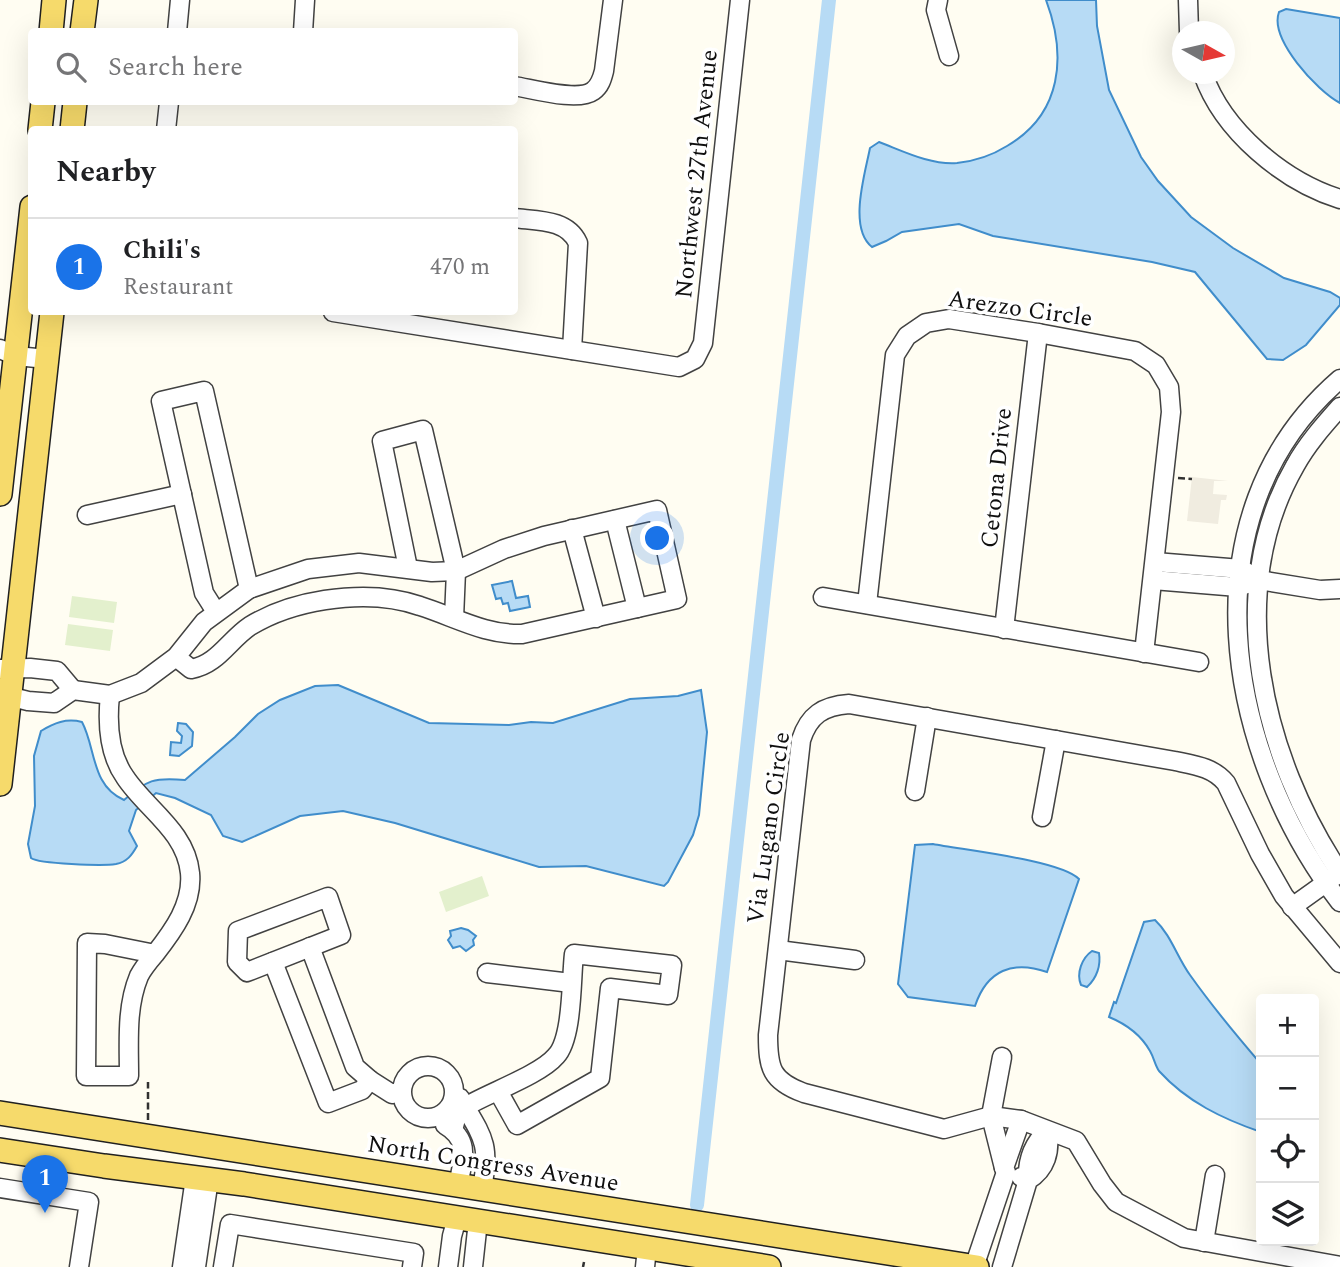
<!DOCTYPE html>
<html lang="en">
<head>
<meta charset="utf-8">
<style>
	body { margin:0; font-family:Spectral,serif; background:#f2f2f2; color:#202124 }
	.controls { position:absolute; right:21px; bottom:21px; display:grid; overflow:hidden; border-radius:7px; box-shadow:0 7px 28px #0002 }
	.controls button { width:63px; height:63px; display:grid; place-items:center; padding:0; border:0; border-bottom:2px solid #e0e0e0; background:#fff; color:#202124; font:35px sans-serif }
	.compass { position:absolute; left:1172px; top:21px; width:63px; height:63px; border-radius:50%; background:#fff; box-shadow:0 7px 28px #0002; rotate:98deg }
	.you { position:absolute; left:658px; top:539px; width:24px; height:24px; margin:-18px; border:5px solid #fff; border-radius:50%; background:#1a73e8; box-shadow:0 0 0 10px #1a73e833 }
	.badge { display:grid; place-items:center; width:46px; height:46px; border-radius:50%; background:#1a73e8; color:#fff; font-size:23px; font-weight:700 }
	.pin { position:absolute; translate:-50% -58px; filter:drop-shadow(0 2px 4px #0008) }
	.pin::after { content:''; position:absolute; top:37px; width:24px; height:21px; background:inherit; clip-path:polygon(0 0,100% 0,50% 100%) }
	.list { margin:0; padding:0; list-style:none }
	h2 { display:flex; justify-content:space-between; align-items:center; height:91px; margin:0; padding:0 28px; font-size:30px }
	h2 small { font-size:23px; font-weight:400; color:#757577 }
	.list li { display:grid; grid-template-columns:46px 1fr auto; gap:21px; align-items:center; box-sizing:border-box; height:98px; padding:0 28px; border-top:2px solid #e0e0e0 }
	.list b { display:block; font-size:26px; white-space:nowrap }
	.list p { margin:0; font-size:23px; white-space:nowrap; color:#757577 }
	.list em { font-size:23px; font-style:normal; color:#757577 }
	.icon { flex:none; width:38px; height:38px; fill:none; stroke:currentColor; stroke-width:2; stroke-linecap:round; stroke-linejoin:round }
	.map { position:relative; flex:none; width:1340px; height:1267px; overflow:hidden }
	.search { position:absolute; background:#fff; box-shadow:0 7px 28px #0002; left:28px; top:28px; width:490px; height:77px; display:flex; align-items:center; gap:18px; box-sizing:border-box; padding:0 24px; border-radius:7px; color:#757577; font-size:26px }
	.panel { position:absolute; background:#fff; box-shadow:0 7px 28px #0002; left:28px; top:126px; width:490px; height:189px; border-radius:7px }
	.map>svg:first-child { display:block }
	.pitch { fill:#e3f0cd }
	.plaza { fill:#f0ece0 }
	.water { fill:#b7dbf5; stroke:#408dcb; stroke-width:2 }
	.lines { fill:none; stroke-linecap:round; stroke-linejoin:round }
	.canal { stroke:#b7dbf5; stroke-width:14 }
	.minor-casing { stroke:#424242; stroke-width:21 }
	.major-casing { stroke:#202020; stroke-width:26 }
	.path { stroke:#313131; stroke-width:2.5; stroke-dasharray:7 3.5; stroke-linecap:butt }
	.minor { stroke:#fff; stroke-width:18 }
	.major { stroke:#f6da6b; stroke-width:23 }
	.labels { text-anchor:middle; dominant-baseline:central; stroke-width:7; stroke-linejoin:round; paint-order:stroke }
	.street-label { font-size:24px; fill:#0f0f0f; stroke:#fff }
</style>
</head>
<body>
<div class="map">
<svg width="1340" height="1267" viewBox="0 0 1340 1267">
	<rect width="100%" height="100%" fill="#fffdf2"/>
	<g class="pitch">
		<polygon points="72,596 117,602 114,623 69,617"/>
		<polygon points="68,624 113,630 110,651 65,645"/>
		<polygon points="482,876 489,896 446,912 439,892"/>
	</g>
	<polygon class="plaza" points="1192,477 1228,481 1214,481 1213,494 1227,495 1226,500 1221,500 1218,524 1187,521"/>
	<g class="water">
		<path d="M1046,0H1096L1097,26L1109,90L1141,157L1158,181L1191,217L1233,248L1284,278L1330,292L1340,298V305L1306,345L1283,360L1267,359L1195,272L1152,262L993,236L959,224L902,232L886,241L872,247C848,228 865,174 870,148L879,142C903,151 930,165 957,163C976,161 991,156 1007,146C1062,114 1067,56 1046,0Z"/>
		<path d="M1286,9L1340,18V103C1317,91 1269,39 1279,12Z"/>
		<polygon points="512,581 516,598 528,596 530,607 510,611 508,603 503,604 501,598 496,599 492,585"/>
		<path d="M338,685L429,723L509,725L531,722L553,723L630,699L678,696L701,690L707,732L699,815L693,835L668,882L664,886L586,866L539,867L395,823L343,811L300,816L242,842L223,836L211,815L175,798L156,793L136,810L129,831L137,846C132,855 127,862 116,864C103,866 39,864 31,858L28,844L35,806L34,756L41,731C54,723 66,718 82,722C96,748 91,786 124,800C147,780 154,777 185,780L235,737L258,714L280,700L315,686Z"/>
		<polygon points="178,723 186,724 193,732 192,746 179,756 170,755 171,742 181,743 182,736 177,731"/>
		<path d="M933,844C963,850 1060,860 1079,879L1047,972C1013,960 987,970 975,1006L908,997L898,984L915,845Z"/>
		<path d="M1155,920C1171,935 1177,957 1190,975C1212,1006 1236,1035 1261,1064V1132C1223,1119 1187,1102 1159,1071C1155,1065 1154,1058 1150,1051C1141,1035 1126,1024 1109,1017L1114,1002L1116,1003L1144,922Z"/>
		<polygon points="461,928 468,930 476,936 473,940 474,945 466,951 460,946 453,948 448,940 451,936 450,931"/>
		<path d="M1092,951L1099,953C1101,965 1097,978 1087,987L1081,985C1076,973 1082,958 1092,951Z"/>
	</g>
	<g class="lines">
		<polyline class="canal" points="697,1205 829,0"/>
		<g class="minor-casing">
			<g id="minor">
				<polyline points="938,0 936,10 949,56"/>
				<polyline points="1188,0 1189,32"/>
				<polyline points="177,32 180,0"/>
				<polyline points="303,32 305,0"/>
				<path d="M1203,74C1223,131 1283,181 1340,199"/>
				<path d="M514,86C533,89 578,102 593,91C600,86 602,79 604,71L613,0"/>
				<polyline points="166,130 169,102"/>
				<path d="M514,218C538,221 567,219 578,243L572,350"/>
				<polyline points="333,312 679,367 695,359 703,343 740,0"/>
				<polyline points="0,349 16,356 47,359"/>
				<path d="M1340,379C1182,515 1226,754 1340,902"/>
				<path d="M1340,407C1324,425 1307,444 1295,466C1222,593 1263,758 1340,873"/>
				<polyline points="87,515 182,494"/>
				<polyline points="615,520 637,608"/>
				<polyline points="572,529 596,618"/>
				<polyline points="1155,562 1241,569 1259,580 1320,590 1340,589"/>
				<polyline points="408,568 382,441 423,430 456,571 454,618"/>
				<polyline points="1153,580 1238,587 1247,584"/>
				<polyline points="823,597 1199,662"/>
				<polyline points="867,604 895,355 907,336 926,323 949,319 1038,333 1135,351 1156,365 1169,387 1171,412 1144,653"/>
				<polyline points="216,612 204,593 161,401 204,391 249,589"/>
				<polyline points="1004,629 1038,333"/>
				<polyline points="0,669 30,668 57,671 73,690"/>
				<path d="M0,694L28,701L54,703L73,690L110,695L141,683L176,657L191,669C217,665 229,640 250,626C273,612 299,604 325,600C358,595 389,595 420,606C455,617 485,635 522,634L677,599L657,510L544,536L504,549L456,571L432,572L359,563L308,569L249,589L204,622L176,657"/>
				<path d="M110,695C107,723 108,753 125,777C146,809 186,831 190,873C193,904 173,931 155,954C149,961 143,968 139,976C126,1007 129,1042 129,1076H86L87,943L105,944L155,954"/>
				<polyline points="915,791 927,717"/>
				<polyline points="1042,817 1056,740"/>
				<polygon points="328,897 341,935 247,972 237,962 238,931"/>
				<polyline points="1292,907 1334,877"/>
				<polyline points="310,947 355,1067 370,1080 392,1094 401,1091"/>
				<polyline points="778,950 855,960"/>
				<polyline points="273,962 328,1103 362,1090 370,1080"/>
				<path d="M1340,963L1284,896L1260,854L1226,783C1213,767 1194,765 1175,761L849,704C823,706 809,715 801,740L768,1035C768,1068 771,1081 804,1093L944,1129L991,1116L1021,1120L1076,1141L1102,1184L1116,1202L1184,1238L1340,1266"/>
				<polyline points="487,973 571,983"/>
				<polyline points="1002,1057 991,1116 1004,1168"/>
				<circle cx="428" cy="1092" r="26"/>
				<path d="M460,1098C482,1136 491,1143 482,1188"/>
				<path d="M445,1125C471,1140 463,1160 458,1185"/>
				<path d="M453,1130L457,1115L465,1107C488,1093 540,1075 556,1056C573,1038 571,979 574,954L672,965L668,995L610,988L600,1078L517,1125L498,1091"/>
				<path d="M1021,1177L1028,1180C1027,1161 1033,1144 1047,1131"/>
				<polyline points="0,1188 89,1202 79,1267"/>
				<polyline points="1204,1242 1215,1175"/>
				<polyline points="182,1267 195,1178"/>
				<polyline points="196,1267 209,1179"/>
				<polyline points="223,1267 230,1224 414,1253 412,1267"/>
				<polyline points="448,1267 452,1236 457,1218"/>
				<polyline points="473,1267 478,1221"/>
				<polyline points="645,1267 647,1248"/>
				<polyline points="974,1267 1006,1172 1004,1168 1021,1120"/>
				<path d="M1002,1267L1028,1180C1046,1169 1051,1151 1047,1131"/>
			</g>
		</g>
		<g class="major-casing">
			<g id="major">
				<polyline points="51,32 54,0"/>
				<polyline points="82,32 86,0"/>
				<polyline points="40,130 43,102"/>
				<polyline points="72,130 75,102"/>
				<polyline points="0,494 32,207"/>
				<polyline points="0,784 52,312"/>
				<polyline points="0,1113 977,1267"/>
				<polyline points="0,1150 104,1166 244,1184 769,1267"/>
			</g>
		</g>
		<g class="path">
			<polyline points="1178,478 1192,479"/>
			<polyline points="148,1120 148,1082"/>
			<polyline points="583,1267 584,1262"/>
		</g>
		<use href="#minor" class="minor"/>
		<use href="#major" class="major"/>
	</g>
	<g class="labels">
		<g class="street-label">
			<text transform="translate(697 174) rotate(-84)">Northwest 27th Avenue</text>
			<text transform="translate(1020 309) rotate(8)">Arezzo Circle</text>
			<text transform="translate(997 478) rotate(-84)">Cetona Drive</text>
			<text transform="translate(769 828) rotate(-82)">Via Lugano Circle</text>
			<text transform="translate(493 1164) rotate(9)">North Congress Avenue</text>
		</g>
	</g>
</svg>
<div class="controls">
<button>+</button>
<button>−</button>
<button><svg class="icon" aria-label="locate" viewBox="0 0 24 24"><circle cx="12" cy="12" r="6"/><path d="M12 2v4M12 18v4M2 12h4M18 12h4"/></svg></button>
<button><svg class="icon" aria-label="layers" viewBox="0 0 24 24"><path d="M12 4l9 5-9 5-9-5zM3 14l9 5 9-5"/></svg></button>
</div>
<svg class="compass" viewBox="-18 -18 36 36"><path d="M0-13l5 13h-10z" fill="#e53935"/><path d="M0 13l5-13h-10z" fill="#757577"/></svg>
<div class="you"></div>
<div class="pin badge" style="left:45px;top:1213px">1</div>
<div class="search"><svg class="icon" aria-label="search" viewBox="0 0 24 24"><circle cx="10" cy="10" r="6"/><path d="M15 15l6 6"/></svg>Search here</div>
<section class="panel">
<h2>Nearby<small></small></h2>
<ul class="list">
<li><span class="badge">1</span><div><b>Chili's</b><p>Restaurant</p></div><em>470 m</em></li>
</ul>
</section>
</div>
</body>
</html>
